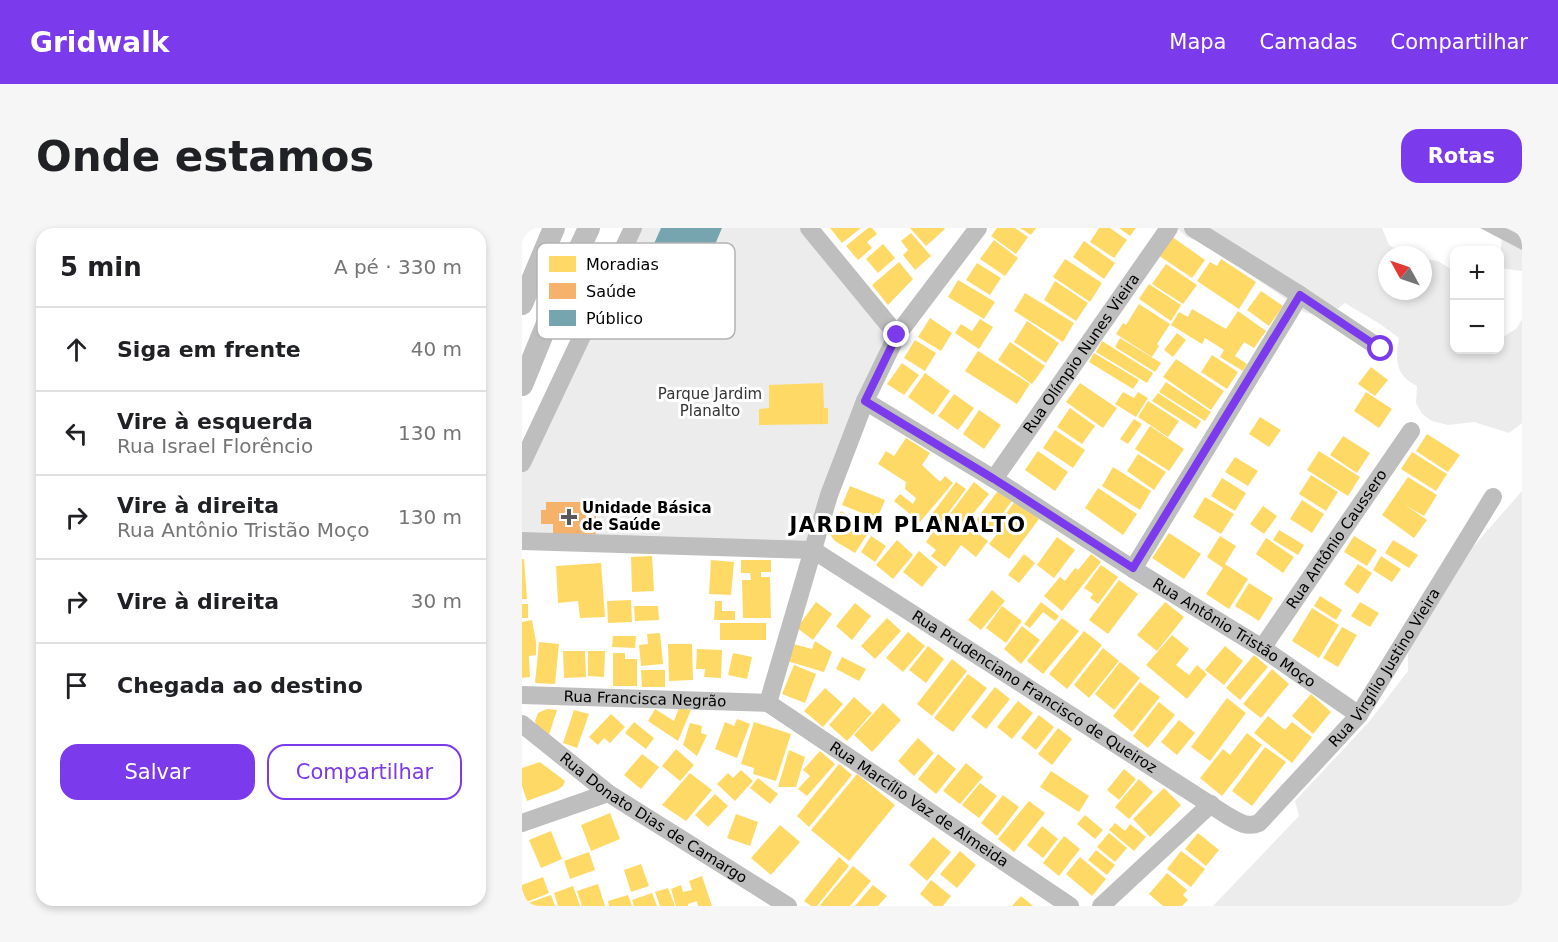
<!DOCTYPE html>
<html lang="pt">
<head>
<meta charset="utf-8">
<style>
	body { margin:0; font-family:"DejaVu Sans",sans-serif; background:#f6f6f6; color:#202124 }
	.controls { position:absolute; right:18px; top:18px; display:grid; overflow:hidden; border-radius:12px; box-shadow:0 3px 9px #0003 }
	.controls button { width:54px; height:54px; display:grid; place-items:center; padding:0; border:0; border-bottom:2px solid #e0e0e0; background:#fff; color:#202124; font:30px sans-serif }
	.compass { position:absolute; left:856px; top:18px; width:54px; height:54px; border-radius:50%; background:#fff; box-shadow:0 3px 9px #0003; rotate:310deg }
	.stop { position:absolute; width:18px; height:18px; margin:-14px; border:4px solid #7c3aed; border-radius:50%; background:#fff }
	.stop.end { background:#7c3aed; border-color:#fff; box-shadow:0 2px 6px #0008 }
	.list { margin:0; padding:0; list-style:none }
	h2 { display:flex; justify-content:space-between; align-items:center; height:78px; margin:0; padding:0 24px; font-size:26px }
	h2 small { font-size:20px; font-weight:400; color:#757577 }
	.list li { display:grid; grid-template-columns:39px 1fr auto; gap:18px; align-items:center; box-sizing:border-box; height:84px; padding:0 24px; border-top:2px solid #e0e0e0 }
	.list b { display:block; font-size:22px; white-space:nowrap }
	.list p { margin:0; font-size:20px; white-space:nowrap; color:#757577 }
	.list em { font-size:20px; font-style:normal; color:#757577 }
	.actions { display:flex; gap:12px; padding:18px 24px }
	.actions a { flex:1; padding:14px 0; border:2px solid #7c3aed; border-radius:18px; text-align:center; font-size:21px; color:#7c3aed }
	.actions .main { background:#7c3aed; color:#fff }
	.icon { flex:none; width:33px; height:33px; fill:none; stroke:currentColor; stroke-width:2; stroke-linecap:round; stroke-linejoin:round }
	.map { position:relative; flex:none; width:1000px; height:678px; overflow:hidden; border-radius:18px }
	header { display:flex; align-items:center; gap:36px; box-sizing:border-box; height:84px; padding:0 30px; background:#7c3aed; color:#fff }
	header strong { font-size:28px }
	nav { display:flex; gap:33px; margin-inline-start:auto; font-size:21px }
	.intro { display:flex; align-items:center; justify-content:space-between; box-sizing:border-box; height:144px; padding:0 36px }
	h1 { margin:0; font-size:42px }
	.button { padding:15px 27px; border-radius:18px; background:#7c3aed; color:#fff; font-size:21px; font-weight:700 }
	main { display:flex; gap:36px; padding:0 36px }
	aside { flex:1; background:#fff; border-radius:18px; box-shadow:0 3px 9px #0003 }
	.map>svg:first-child { display:block }
	.green { fill:#ececec }
	.water { fill:#bfbfbf }
	.homes { fill:#ffd966 }
	.health { fill:#f6b26b }
	.public { fill:#76a5af }
	.lines { fill:none; stroke-linecap:round; stroke-linejoin:round }
	.minor { stroke:#bebebe; stroke-width:18 }
	.tertiary { stroke:#bebebe; stroke-width:22 }
	.route { stroke:#7c3aed; stroke-width:8 }
	.poi-dot { fill:#595959; stroke:#fff; stroke-width:2 }
	.labels { text-anchor:middle; dominant-baseline:central; stroke-width:6; stroke-linejoin:round; paint-order:stroke }
	.street-label { font-size:15px; fill:#000; stroke:#fff }
	.park-label { font-size:15px; fill:#333; stroke:#fff }
	.poi-label { font-size:15px; font-weight:bold; fill:#000; stroke:#fff; text-anchor:start }
	.district-label { font-size:21px; font-weight:bold; letter-spacing:1.5px; fill:#000; stroke:#fff }
	.key { fill:#fff; stroke:#b2b2b2; stroke-width:1.5 }
	.key-label { font-size:16px; fill:#000 }
</style>
</head>
<body>
<header>
<strong>Gridwalk</strong>
<nav><a>Mapa</a><a>Camadas</a><a>Compartilhar</a></nav>
</header>
<div class="intro"><h1>Onde estamos</h1><a class="button">Rotas</a></div>
<main>
<aside>
<h2>5 min<small>A pé · 330 m</small></h2>
<ul class="list">
<li><svg class="icon" aria-label="ahead" viewBox="0 0 24 24"><path d="M12 20V5M6 11l6-6 6 6"/></svg><div><b>Siga em frente</b></div><em>40 m</em></li>
<li><svg class="icon" aria-label="left" viewBox="0 0 24 24"><path d="M17 20v-9H6M10 6l-5 5 5 5"/></svg><div><b>Vire à esquerda</b><p>Rua Israel Florêncio</p></div><em>130 m</em></li>
<li><svg class="icon" aria-label="right" viewBox="0 0 24 24"><path d="M7 20v-9h11M14 6l5 5-5 5"/></svg><div><b>Vire à direita</b><p>Rua Antônio Tristão Moço</p></div><em>130 m</em></li>
<li><svg class="icon" aria-label="right" viewBox="0 0 24 24"><path d="M7 20v-9h11M14 6l5 5-5 5"/></svg><div><b>Vire à direita</b></div><em>30 m</em></li>
<li><svg class="icon" aria-label="arrive" viewBox="0 0 24 24"><path d="M6 21V4h12l-3 4 3 4H6"/></svg><div><b>Chegada ao destino</b></div></li>
</ul>
<div class="actions"><a class="main">Salvar</a><a>Compartilhar</a></div>
</aside>
<div class="map">
<svg width="1000" height="678" viewBox="0 0 1000 678">
	<rect width="100%" height="100%" fill="#fff"/>
	<g class="green">
		<polygon points="116,0 281,0 369,107 288,318 0,309 0,244"/>
		<path d="M654,0H860L867,17L884,27H865V63H901V31L916,33L932,43L933,122H978V111L995,100L1000,91V195L987,205L952,194L926,197L910,193L900,186L894,175L895,158C873,147 873,132 877,110L858,96L823,75L802,90L782,84L689,19L665,9Z"/>
		<polygon points="980,0 1000,0 1000,43 978,40"/>
		<polygon points="1000,263 1000,678 691,678 777,588 773,573 846,495 886,443 886,424 892,405 929,354 951,319"/>
	</g>
	<polygon class="water" points="958,0 984,0 1000,8 1000,22"/>
	<g class="homes">
		<polygon points="308,0 339,0 320,15"/>
		<polygon points="346,0 350,0 355,6 345,14 350,20 336,32 324,18"/>
		<polygon points="388,0 422,0 423,1 404,18"/>
		<polygon points="475,0 493,0 506,9 494,26 469,8"/>
		<polygon points="498,0 514,0 509,7"/>
		<polygon points="577,0 588,0 605,12 592,30 568,14"/>
		<polygon points="597,0 614,0 608,8"/>
		<polygon points="389,5 409,28 393,42 381,27 386,22 379,13"/>
		<polygon points="649,8 683,32 670,50 636,27"/>
		<polygon points="472,12 496,30 483,48 458,31"/>
		<polygon points="562,13 593,35 582,51 551,29"/>
		<polygon points="361,16 373,30 356,45 344,31"/>
		<polygon points="543,31 580,55 568,74 531,49"/>
		<polygon points="699,31 734,54 717,81 675,53 688,34 695,38"/>
		<polygon points="377,34 391,51 366,77 350,57"/>
		<polygon points="455,35 479,50 468,67 444,52"/>
		<polygon points="644,36 675,57 661,76 630,56"/>
		<polygon points="436,52 473,74 462,91 426,69"/>
		<polygon points="533,53 566,75 554,93 522,72"/>
		<polygon points="627,56 659,77 649,93 617,71"/>
		<polygon points="739,63 761,78 747,98 725,82"/>
		<polygon points="503,65 552,95 541,114 492,83"/>
		<polygon points="617,76 648,96 635,116 637,118 630,129 594,106 601,95 604,97"/>
		<polygon points="670,81 704,101 716,83 744,103 732,120 722,114 713,128 725,136 721,143 698,129 702,122 683,110 680,116 649,97 657,84 666,89"/>
		<polygon points="408,90 430,105 419,123 396,109"/>
		<polygon points="458,91 471,99 457,121 433,105 439,96 450,103"/>
		<polygon points="505,93 537,115 524,135 492,114"/>
		<polygon points="655,105 664,112 651,129 642,122"/>
		<polygon points="598,110 639,135 633,144 593,119"/>
		<polygon points="393,112 414,125 403,143 382,130"/>
		<polygon points="580,113 631,145 625,155 574,124"/>
		<polygon points="488,114 523,138 510,156 476,132"/>
		<polygon points="456,123 508,156 495,176 443,143"/>
		<polygon points="572,125 617,152 611,161 567,134"/>
		<polygon points="690,127 716,144 705,161 679,144"/>
		<polygon points="654,131 702,163 689,182 641,149"/>
		<polygon points="380,135 397,147 382,167 365,156"/>
		<polygon points="849,139 866,152 853,168 836,156"/>
		<polygon points="403,145 428,163 411,187 386,169"/>
		<polygon points="644,154 689,184 683,193 637,164"/>
		<polygon points="301,155 302,180 306,180 306,196 237,197 237,181 247,180 247,157"/>
		<polygon points="558,155 595,180 581,200 544,174"/>
		<polygon points="601,164 612,170 616,164 626,170 614,189 593,176"/>
		<polygon points="844,164 870,181 857,200 832,183"/>
		<polygon points="636,165 679,193 674,201 630,173"/>
		<polygon points="432,166 452,180 436,202 416,188"/>
		<polygon points="626,173 657,193 646,209 616,189"/>
		<polygon points="548,180 573,198 560,216 535,199"/>
		<polygon points="457,182 479,197 462,221 441,206"/>
		<polygon points="738,189 759,202 747,219 727,206"/>
		<polygon points="612,191 620,196 606,216 598,211"/>
		<polygon points="628,198 662,221 647,243 613,221"/>
		<polygon points="533,202 563,222 551,240 521,220"/>
		<polygon points="905,206 938,227 926,244 894,223"/>
		<polygon points="821,208 848,225 835,245 808,227"/>
		<polygon points="384,210 408,225 400,237 418,254 423,248 431,255 398,294 372,273 378,266 391,276 394,270 383,261 384,254 356,236 364,223 372,228"/>
		<polygon points="516,223 546,244 533,263 503,242"/>
		<polygon points="797,223 838,249 826,268 785,242"/>
		<polygon points="890,224 925,246 914,263 879,241"/>
		<polygon points="616,226 644,244 632,262 605,243"/>
		<polygon points="713,229 736,243 726,258 703,244"/>
		<polygon points="591,239 629,263 618,282 580,258"/>
		<polygon points="789,247 816,264 804,283 777,266"/>
		<polygon points="886,249 915,267 902,288 883,277 905,292 892,310 860,287"/>
		<polygon points="700,250 724,265 713,283 689,268"/>
		<polygon points="434,254 444,261 417,297 407,290"/>
		<polygon points="452,254 467,266 441,298 427,287"/>
		<polygon points="328,258 363,272 355,291 320,277"/>
		<polygon points="478,260 492,270 465,307 451,296"/>
		<polygon points="576,260 615,286 601,307 563,280"/>
		<polygon points="683,269 712,286 699,306 671,289"/>
		<polygon points="780,272 802,286 790,305 768,291"/>
		<polygon points="493,273 517,291 487,331 467,316 482,297 478,294"/>
		<polygon points="741,278 755,288 742,306 728,296"/>
		<polygon points="319,283 332,291 336,287 352,296 333,325 313,313 309,308 309,303"/>
		<polygon points="427,295 440,305 445,297 466,313 454,329 439,317 423,339 409,328 414,322 404,314 411,304 416,308"/>
		<polygon points="757,302 782,317 776,327 751,312"/>
		<polygon points="647,305 679,326 662,351 630,330"/>
		<polygon points="349,308 364,318 353,334 339,324"/>
		<polygon points="698,308 714,318 703,336 726,351 707,381 684,366 701,340 685,329"/>
		<polygon points="832,308 855,322 845,338 822,324"/>
		<polygon points="535,309 553,322 532,350 515,337"/>
		<polygon points="744,310 772,329 761,345 734,326"/>
		<polygon points="375,312 391,327 371,351 354,337"/>
		<polygon points="871,312 896,327 887,340 863,325"/>
		<polygon points="397,323 416,339 400,359 381,344"/>
		<polygon points="502,326 513,335 497,355 486,347"/>
		<polygon points="569,326 579,334 540,383 522,368 538,349 543,353 553,340 556,342"/>
		<polygon points="130,328 132,363 110,364 109,329"/>
		<polygon points="859,328 879,341 870,354 851,342"/>
		<polygon points="0,331 2,331 5,371 0,371"/>
		<polygon points="189,332 212,334 209,367 187,366"/>
		<polygon points="219,332 249,332 249,344 239,344 239,349 248,349 249,390 221,390 220,352 229,352 228,345 219,345"/>
		<polygon points="79,335 83,389 58,390 56,373 36,375 34,338"/>
		<polygon points="836,336 850,345 836,366 822,356"/>
		<polygon points="579,337 596,349 576,376 568,370 571,366 562,360"/>
		<polygon points="597,352 616,366 586,406 567,392"/>
		<polygon points="727,355 751,370 737,393 713,378"/>
		<polygon points="470,362 483,373 459,402 446,392"/>
		<polygon points="798,368 820,382 814,392 792,378"/>
		<polygon points="109,372 110,394 86,395 85,373"/>
		<polygon points="193,373 200,373 200,383 213,383 213,392 192,392"/>
		<polygon points="294,374 310,386 291,412 275,400"/>
		<polygon points="519,374 537,388 533,393 521,384 508,400 502,396"/>
		<polygon points="643,374 662,389 635,423 615,407"/>
		<polygon points="838,374 857,385 848,399 829,388"/>
		<polygon points="333,375 349,388 330,412 314,398"/>
		<rect x="0" y="376" width="6" height="14"/>
		<polygon points="112,378 136,378 137,392 113,393"/>
		<polygon points="480,378 500,393 484,415 464,400"/>
		<polygon points="790,380 817,397 797,430 770,413"/>
		<polygon points="365,390 379,403 353,431 339,418"/>
		<polygon points="540,390 557,403 521,446 505,433"/>
		<polygon points="10,392 14,414 14,427 7,428 8,449 0,450 0,394"/>
		<rect x="198" y="395" width="46" height="17"/>
		<polygon points="500,398 518,412 499,436 482,421"/>
		<polygon points="820,399 835,407 816,439 801,430"/>
		<polygon points="562,403 580,417 545,461 527,446"/>
		<polygon points="386,404 403,418 381,444 364,430"/>
		<polygon points="138,405 141,436 119,438 117,417 126,416 125,406"/>
		<polygon points="650,407 667,421 654,437 667,447 675,437 685,446 665,471 624,437"/>
		<polygon points="91,408 114,408 113,420 90,419"/>
		<polygon points="293,413 310,424 302,444 265,433 271,416 290,421"/>
		<polygon points="17,414 37,416 33,456 13,455"/>
		<polygon points="146,416 170,416 171,452 147,453"/>
		<polygon points="406,418 422,431 404,455 387,442"/>
		<polygon points="703,418 721,433 702,457 683,442"/>
		<polygon points="581,420 597,433 567,470 552,457"/>
		<polygon points="175,421 200,422 199,450 182,449 183,441 174,441"/>
		<polygon points="41,423 63,423 64,449 42,450"/>
		<polygon points="66,423 83,423 82,449 66,448"/>
		<polygon points="91,425 103,425 103,431 115,431 115,458 91,458"/>
		<polygon points="211,425 230,429 225,451 206,447"/>
		<polygon points="732,427 746,439 718,472 704,460"/>
		<polygon points="320,429 344,441 337,453 314,441"/>
		<polygon points="430,431 445,443 410,488 395,476"/>
		<polygon points="598,434 618,450 592,482 573,466"/>
		<polygon points="272,437 294,446 283,475 260,466"/>
		<polygon points="750,441 767,456 739,490 721,476"/>
		<polygon points="119,442 143,442 143,459 120,459"/>
		<polygon points="446,446 465,460 431,504 412,490"/>
		<polygon points="618,454 638,469 610,504 591,488"/>
		<polygon points="473,459 488,471 464,501 449,489"/>
		<polygon points="303,460 321,476 301,499 282,483"/>
		<polygon points="789,466 809,484 791,506 770,488"/>
		<polygon points="332,469 350,485 325,513 307,497"/>
		<polygon points="705,470 724,485 688,533 669,519"/>
		<polygon points="496,473 511,485 490,511 475,499"/>
		<polygon points="637,474 653,487 626,520 611,508"/>
		<polygon points="361,475 379,492 350,524 332,507"/>
		<polygon points="157,480 169,482 156,513 126,493 133,481 152,493"/>
		<polygon points="25,481 35,482 27,507 15,499 13,493 16,485"/>
		<polygon points="52,482 67,486 55,520 41,515"/>
		<polygon points="89,486 103,499 88,515 82,510 76,517 67,509"/>
		<polygon points="517,487 532,499 514,522 499,510"/>
		<polygon points="746,488 763,502 770,494 790,509 770,535 732,505"/>
		<polygon points="215,491 228,496 215,530 193,521 203,494 212,498"/>
		<polygon points="657,492 673,505 655,527 639,514"/>
		<polygon points="112,494 132,510 124,521 103,505"/>
		<polygon points="232,494 269,506 254,553 231,546 232,540 219,536"/>
		<polygon points="168,495 180,498 179,505 185,507 175,528 161,517"/>
		<polygon points="536,500 550,511 530,537 516,526"/>
		<polygon points="725,505 740,517 700,568 678,550 701,521 708,527"/>
		<polygon points="396,510 412,525 392,548 376,533"/>
		<polygon points="743,519 764,534 730,578 710,563"/>
		<polygon points="154,521 172,537 158,553 140,538"/>
		<polygon points="267,522 283,529 274,559 256,559"/>
		<polygon points="298,523 313,536 285,568 276,561 288,548 281,542"/>
		<polygon points="120,526 137,539 119,561 102,547"/>
		<polygon points="416,526 434,541 414,566 396,551"/>
		<polygon points="18,534 43,553 41,558 35,562 5,573 0,558 0,540"/>
		<polygon points="444,535 461,549 438,576 421,563"/>
		<polygon points="317,536 330,547 287,599 275,588"/>
		<polygon points="602,541 614,551 597,572 585,562"/>
		<polygon points="219,542 231,553 213,573 195,556 206,545 211,550"/>
		<polygon points="529,543 567,568 557,584 518,559"/>
		<polygon points="168,545 190,562 164,593 140,577"/>
		<polygon points="335,546 373,577 327,633 289,602"/>
		<polygon points="236,550 256,566 248,576 228,560"/>
		<polygon points="617,551 631,564 607,591 593,579"/>
		<polygon points="458,555 475,568 457,590 440,577"/>
		<polygon points="642,560 659,577 628,609 611,591"/>
		<polygon points="193,566 206,578 186,599 173,587"/>
		<polygon points="481,567 497,579 475,608 459,595"/>
		<polygon points="507,573 523,585 492,624 476,611"/>
		<polygon points="88,585 98,611 69,623 59,597"/>
		<polygon points="214,586 236,594 228,618 205,610"/>
		<polygon points="563,587 581,602 573,611 555,596"/>
		<polygon points="593,595 603,603 608,596 624,609 612,623 587,602"/>
		<polygon points="258,597 278,614 249,647 229,630"/>
		<polygon points="520,598 536,611 521,630 505,617"/>
		<polygon points="29,603 40,631 19,640 7,612"/>
		<polygon points="587,605 605,620 593,634 575,619"/>
		<polygon points="676,605 697,622 684,638 663,621"/>
		<polygon points="542,608 558,621 537,648 521,635"/>
		<polygon points="411,609 429,624 405,653 387,637"/>
		<polygon points="574,622 593,637 585,647 566,632"/>
		<polygon points="438,623 454,637 435,660 418,646"/>
		<polygon points="659,623 683,641 669,659 645,641"/>
		<polygon points="67,624 73,642 48,651 42,633"/>
		<polygon points="317,629 327,638 295,678 289,678 282,673"/>
		<polygon points="558,629 584,651 570,668 544,646"/>
		<polygon points="119,636 127,658 109,664 102,642"/>
		<polygon points="331,638 349,653 328,678 300,678 298,677"/>
		<polygon points="645,645 665,662 661,667 666,672 660,678 641,678 627,666"/>
		<polygon points="180,648 190,678 176,678 175,673 166,676 166,678 154,678 149,661 159,657 161,664 170,662 167,653"/>
		<polygon points="21,649 27,665 5,674 0,662 0,657"/>
		<polygon points="409,652 429,668 421,678 412,678 398,666"/>
		<polygon points="76,656 83,678 60,678 55,663"/>
		<polygon points="351,657 365,668 356,678 333,678"/>
		<polygon points="51,658 58,678 36,678 32,665"/>
		<polygon points="146,660 153,678 138,678 133,664"/>
		<polygon points="130,665 135,678 112,678 110,672"/>
		<polygon points="29,667 33,678 7,678 6,675"/>
		<polygon points="106,667 110,678 87,678 86,673"/>
		<polygon points="499,668 511,678 490,678"/>
	</g>
	<polygon class="health" points="24,274 74,274 74,306 31,306 31,296 19,296 19,282 24,282"/>
	<polygon class="public" points="139,0 200,0 175,59 123,36"/>
	<g class="lines">
		<g class="minor">
			<polyline points="287,0 375,107"/>
			<polyline points="671,0 778,67 859,121"/>
			<path id="s1" d="M343,173L472,251L611,341L740,420L837,487"/>
			<polyline points="0,235 111,0"/>
			<path id="s2" d="M472,251L647,0"/>
			<path id="s3" d="M0,313L291,322L706,588C716,594 725,600 737,595L837,487L971,269"/>
			<polyline points="611,341 778,67"/>
			<path id="s4" d="M740,420L889,203"/>
			<path id="s5" d="M0,467L246,475"/>
			<polyline points="246,475 307,267 343,173 375,107 456,0"/>
			<path id="s6" d="M246,475L548,678"/>
			<path id="s7" d="M0,496L86,565L266,678"/>
			<polyline points="0,595 86,565"/>
			<polyline points="579,678 689,576"/>
		</g>
		<g class="tertiary">
			<polyline points="0,76 32,0"/>
			<polyline points="0,157 44,49 67,0"/>
		</g>
	</g>
	<g class="lines">
		<polyline class="route" points="375,107 343,173 472,251 611,340 778,67 859,121"/>
	</g>
	<path class="poi-dot" d="M44 280h6v6h6v6h-6v6h-6v-6h-6v-6h6z"/>
	<g class="labels">
		<g class="street-label">
			<text stroke="none"><textPath href="#s2" startOffset="153">Rua Olímpio Nunes Vieira</textPath></text>
			<text stroke="none"><textPath href="#s4" startOffset="132">Rua Antônio Caussero</textPath></text>
			<text stroke="none"><textPath href="#s1" startOffset="436">Rua Antônio Tristão Moço</textPath></text>
			<text stroke="none"><textPath href="#s3" startOffset="1018">Rua Virgílio Justino Vieira</textPath></text>
			<text stroke="none"><textPath href="#s3" startOffset="554">Rua Prudenciano Francisco de Queiroz</textPath></text>
			<text stroke="none"><textPath href="#s5" startOffset="123">Rua Francisca Negrão</textPath></text>
			<text stroke="none"><textPath href="#s6" startOffset="182">Rua Marcílio Vaz de Almeida</textPath></text>
			<text stroke="none"><textPath href="#s7" startOffset="162">Rua Donato Dias de Camargo</textPath></text>
		</g>
		<g class="park-label">
			<text x="188" y="166">Parque Jardim<tspan x="188" dy="17">Planalto</tspan></text>
		</g>
		<g class="poi-label">
			<text x="60" y="280">Unidade Básica<tspan x="60" dy="17">de Saúde</tspan></text>
		</g>
		<g class="district-label">
			<text x="386" y="297">JARDIM PLANALTO</text>
		</g>
	</g>
	<rect x="15" y="15" width="198" height="96" rx="9" class="key"/>
	<rect x="27" y="28" width="27" height="16" fill="#ffd966"/>
	<rect x="27" y="55" width="27" height="16" fill="#f6b26b"/>
	<rect x="27" y="82" width="27" height="16" fill="#76a5af"/>
	<g class="key-label">
		<text x="64" y="42">Moradias</text>
		<text x="64" y="69">Saúde</text>
		<text x="64" y="96">Público</text>
	</g>
</svg>
<div class="controls">
<button>+</button>
<button>−</button>
</div>
<svg class="compass" viewBox="-18 -18 36 36"><path d="M0-13l5 13h-10z" fill="#e53935"/><path d="M0 13l5-13h-10z" fill="#757577"/></svg>
<div class="stop" style="left:859px;top:121px"></div>
<div class="stop end" style="left:375px;top:107px"></div>
</div>
</main>
</body>
</html>
